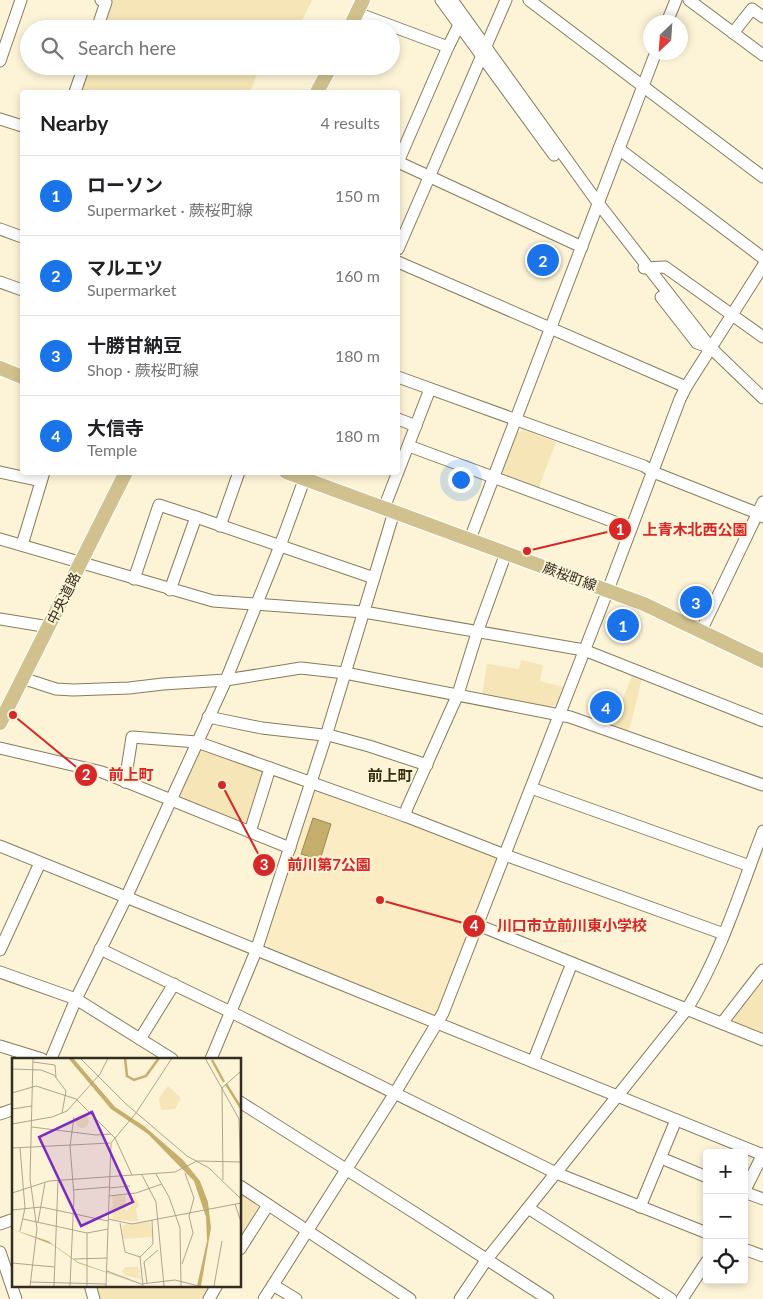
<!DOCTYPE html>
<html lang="en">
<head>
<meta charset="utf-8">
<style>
	body { margin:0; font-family:Lato,"Noto Sans JP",sans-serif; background:#f2f2f2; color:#202124 }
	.controls { position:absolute; right:15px; bottom:15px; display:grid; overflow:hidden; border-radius:5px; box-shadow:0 2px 8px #0003 }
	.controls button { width:45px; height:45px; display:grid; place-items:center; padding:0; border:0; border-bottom:1px solid #e0e0e0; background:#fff; color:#202124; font:25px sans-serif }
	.compass { position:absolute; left:643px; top:15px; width:45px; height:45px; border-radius:50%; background:#fff; box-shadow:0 2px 8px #0003; rotate:205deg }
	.you { position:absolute; left:460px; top:479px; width:18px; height:18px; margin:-12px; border:4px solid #fff; border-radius:50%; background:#1a73e8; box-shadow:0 0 0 8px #1a73e833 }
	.badge { display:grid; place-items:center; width:32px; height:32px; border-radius:50%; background:#1a73e8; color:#fff; font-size:16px; font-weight:700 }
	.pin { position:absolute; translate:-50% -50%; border:2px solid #fff; box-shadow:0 1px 5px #0006 }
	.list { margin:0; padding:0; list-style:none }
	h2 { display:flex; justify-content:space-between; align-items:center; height:65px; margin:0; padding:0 20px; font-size:21px }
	h2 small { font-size:16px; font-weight:400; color:#757577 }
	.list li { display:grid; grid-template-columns:32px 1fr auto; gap:15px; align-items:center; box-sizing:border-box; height:80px; padding:0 20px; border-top:1px solid #e0e0e0 }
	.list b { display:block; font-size:19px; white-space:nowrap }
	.list p { margin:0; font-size:16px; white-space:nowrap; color:#757577 }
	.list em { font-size:16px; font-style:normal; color:#757577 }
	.icon { flex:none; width:28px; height:28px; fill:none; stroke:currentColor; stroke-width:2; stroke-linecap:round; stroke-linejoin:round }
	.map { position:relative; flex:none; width:763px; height:1299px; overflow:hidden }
	.search { position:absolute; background:#fff; box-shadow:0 2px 8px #0003; left:20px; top:20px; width:380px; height:55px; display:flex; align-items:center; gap:12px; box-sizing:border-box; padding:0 18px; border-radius:28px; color:#757577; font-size:19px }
	.panel { position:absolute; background:#fff; box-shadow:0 2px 8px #0003; left:20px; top:90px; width:380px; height:385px; border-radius:5px }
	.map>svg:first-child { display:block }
	.built { fill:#fbecc3 }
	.green { fill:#f5e5b7 }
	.water { fill:#c6af6d; stroke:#9a8856 }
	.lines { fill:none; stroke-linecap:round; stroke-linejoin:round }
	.minor-casing { stroke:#867b5c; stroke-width:13 }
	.major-casing { stroke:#fff; stroke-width:16 }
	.minor { stroke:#fff; stroke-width:11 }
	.major { stroke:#d1c18f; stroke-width:14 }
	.labels { text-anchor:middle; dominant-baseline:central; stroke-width:4; stroke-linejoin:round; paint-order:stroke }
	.street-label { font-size:14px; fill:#322d20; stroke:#fdf4d8 }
	.neighbourhood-label { font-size:15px; font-weight:bold; fill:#372e10; stroke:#fdf4d8 }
	.inset-river { fill:none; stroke:#c6af6d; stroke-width:2.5 }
	.inset-road { fill:none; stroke:#aca48e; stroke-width:1 }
	.view { fill:#7b2cbf; fill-opacity:0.15; stroke:#7b2cbf; stroke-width:2.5 }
	.inset-edge { fill:none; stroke:#322d20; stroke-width:2.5 }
	.leader { fill:none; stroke:#d62828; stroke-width:2 }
	.callout-dot { fill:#d62828; stroke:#fdf4d8; stroke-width:2 }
	.mark-label { font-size:15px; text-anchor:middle; font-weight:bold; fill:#fff }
	.callout-label { font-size:15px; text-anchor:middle; font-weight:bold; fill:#d62828; stroke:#fdf4d8; stroke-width:4; stroke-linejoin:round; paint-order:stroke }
</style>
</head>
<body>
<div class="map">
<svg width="763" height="1299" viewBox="0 0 763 1299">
	<rect width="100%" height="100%" fill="#fdf4d8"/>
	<polygon class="built" points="319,790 493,854 497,860 437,1012 432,1014 268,947 265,941 313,793"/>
	<g class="green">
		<polygon points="112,0 312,0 300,25 306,29 102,29"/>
		<polygon points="88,66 260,66 250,92 79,92"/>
		<polygon points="523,430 556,442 538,490 506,478 502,471 517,433"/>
		<polygon points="521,660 543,665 540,681 563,687 557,704 550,707 482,695 487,664 519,669"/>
		<polygon points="632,675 642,679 628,734 612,728"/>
		<polygon points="204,749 264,770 250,826 178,801 177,796 198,750"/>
		<polygon points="763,977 763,1034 735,1023 733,1016"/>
		<polygon points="240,1192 257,1204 259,1211 240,1241"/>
		<polygon points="96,1285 213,1285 204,1299 101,1299"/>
	</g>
	<polygon class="water" points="313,818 331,824 320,860 301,854"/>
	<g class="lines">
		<g class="minor-casing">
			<g id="minor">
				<polyline points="441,0 554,155"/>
				<polyline points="452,0 598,203 711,348 763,398"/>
				<polyline points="529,0 763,177"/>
				<polyline points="689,0 763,55"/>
				<polyline points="357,13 448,47"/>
				<polyline points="667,22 676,0"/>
				<polyline points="97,29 106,2 101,0"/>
				<polyline points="733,33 752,9 763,17"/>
				<polyline points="0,61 21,0"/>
				<polyline points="75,92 84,66"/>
				<polyline points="0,119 22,126"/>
				<polyline points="619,149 763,258"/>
				<polyline points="398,162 582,247"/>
				<polyline points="398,162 448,47 459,25 463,22"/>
				<polyline points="0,229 22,237"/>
				<polyline points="398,249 506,0"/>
				<polyline points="398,262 686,387"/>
				<polyline points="644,268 665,267 763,337"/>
				<polyline points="0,282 22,290"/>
				<polyline points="661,297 697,343 711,348"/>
				<polyline points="398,377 644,466 653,472 757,513 763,517"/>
				<polyline points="398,419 416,426"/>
				<polyline points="409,446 631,528"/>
				<polyline points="0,472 41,481"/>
				<polyline points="384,508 430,389"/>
				<polyline points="220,526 239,472"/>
				<polyline points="0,539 213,601 364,612 584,650 763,721"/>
				<polyline points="470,539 656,52"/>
				<polyline points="22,545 44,472"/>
				<polyline points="134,579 159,505 196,517 374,578"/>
				<polyline points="170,590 196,517"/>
				<polyline points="0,619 49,627"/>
				<polyline points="701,631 763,502"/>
				<polyline points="22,678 56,689 73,690 129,688 163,684 226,680 301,668 345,673 570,717 763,785"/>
				<polyline points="208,717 262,728 332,736 369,746 427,765"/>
				<polyline points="0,748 102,772 290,848"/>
				<polyline points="125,782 132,737 197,742 405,816 505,855 724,934"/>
				<polyline points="531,788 750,866"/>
				<polyline points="405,816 407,808 458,694 478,630 506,553"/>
				<polyline points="250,832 270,768"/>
				<polyline points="0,846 763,1155"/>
				<polyline points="478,925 763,1040"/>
				<polyline points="100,949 237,1015 556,1173 707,1233"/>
				<polyline points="0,950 40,863"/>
				<polyline points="0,972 76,999 172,1059"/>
				<polyline points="722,1023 763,970"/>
				<polyline points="140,1039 174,984"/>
				<polyline points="0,1046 42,1059"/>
				<polyline points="51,1059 76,999 126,898 226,680 280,546 307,472"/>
				<polyline points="211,1059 256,951 326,736 394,512"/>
				<polyline points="533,1062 572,963"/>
				<polyline points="240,1102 415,1213 548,1299"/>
				<polyline points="0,1114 14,1109"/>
				<polyline points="661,1158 707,1177"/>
				<polyline points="240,1186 410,1299"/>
				<polyline points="744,1192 763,1154"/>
				<polyline points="744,1192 763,1199"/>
				<polyline points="640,1207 676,1120"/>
				<polyline points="528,1208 671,1299"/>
				<polyline points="0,1224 14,1219"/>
				<polyline points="240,1249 268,1205"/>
				<polyline points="744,1249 763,1256"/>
				<polyline points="0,1252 16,1299"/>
				<polyline points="90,1285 94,1299"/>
				<polyline points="273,1285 296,1299"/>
				<polyline points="209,1299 217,1285"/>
				<polyline points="264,1299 395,1093 443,1013 608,590 680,399 686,387 763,266"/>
				<path d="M460,1299L487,1259L687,1009C721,954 740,891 763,831"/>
				<polyline points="682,1299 707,1261"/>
			</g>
		</g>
		<g class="major-casing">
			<g id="major">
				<polyline points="349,29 363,0"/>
				<polyline points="317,92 331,66"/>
				<polyline points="0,368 22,377"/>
				<polyline points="286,472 644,604 763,661"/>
				<polyline points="0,723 126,472"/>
			</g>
		</g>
		<use href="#minor" class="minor"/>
		<use href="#major" class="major"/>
	</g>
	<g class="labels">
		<g class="street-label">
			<text transform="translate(570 576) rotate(20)">蕨桜町線</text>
			<text transform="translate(63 598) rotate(-63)">中央道路</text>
		</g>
		<g class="neighbourhood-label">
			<text x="390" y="775">前上町</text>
		</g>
	</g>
	<g transform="translate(12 1058)">
		<rect width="229" height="229" fill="#fdf4d8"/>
		<path d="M156,28L169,40L163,51L149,52L147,40ZM63 63a7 7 0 1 1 14 0a7 7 0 1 1-14 0ZM122,136L127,148L124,150L126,163L101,162L100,152H97L101,148L100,138L113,137L114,153L122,145ZM138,163L141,179L111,181L110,167ZM113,209H126L128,214L125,217H129V221L112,217L110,213Z" fill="#f5e5b7"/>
		<path d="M56,0H61L103,49L132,68L171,102L188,123L196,144L199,170L189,228H185L195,183L194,159L182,123L136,76L99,51ZM0,171L36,183L66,204L134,228L66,205L41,187Z" fill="#c6af6d"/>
		<path class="inset-river" d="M113,0L115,18L122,22L134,18L147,0M200,2L212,24M214,26L229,50"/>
		<path class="inset-road" d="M68,0L114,46L175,98L197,110L228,140M193,0L227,61L229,123M21,4L43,7L44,19M0,11L29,12L42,17L54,33L50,55M0,35L24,28L64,41L103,80L120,117M0,51L20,48M0,66L40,59L55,53L88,16L96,0M20,69L84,77L99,76M0,90L98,85M144,116L157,139L168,170L169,228M130,117L144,144L152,228M211,122L210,30L229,13M97,130L118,128M61,132L97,129M0,135L37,123L163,114L185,103L229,104M97,138L124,135L150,126M223,146L229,164M0,152L29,149L96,163M11,161L75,175L96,171M96,161L120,166L229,145M26,164L33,125M108,165L113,194L128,199L141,186L140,162M8,173L13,150L8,90M128,199L131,228M62,201L95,200M0,205L42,209M170,206L181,175L177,158L182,140L173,115M95,213L129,226L163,222L187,228M18,224L94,226M135,225L132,204L146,192M18,228L25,171L18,121L21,0M42,228L46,123M58,228L62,138L58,88L62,59M75,228V175M94,228L99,85L124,55L160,0M202,228L210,183"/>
		<path class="view" d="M80,54L121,144L69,168L27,79Z"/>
		<rect width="229" height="229" class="inset-edge"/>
	</g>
	<path class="leader" d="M527 551L620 529M13 715L86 775M222 785L264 865M380 900L474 926"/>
	<g class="callout-dot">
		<circle cx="527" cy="551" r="5"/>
		<circle cx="13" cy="715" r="5"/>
		<circle cx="222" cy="785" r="5"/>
		<circle cx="380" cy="900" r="5"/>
		<circle cx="620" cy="529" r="12"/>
		<circle cx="86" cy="775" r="12"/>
		<circle cx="264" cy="865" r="12"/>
		<circle cx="474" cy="926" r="12"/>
	</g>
	<g class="mark-label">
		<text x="620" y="535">1</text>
		<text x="86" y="780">2</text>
		<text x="264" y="870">3</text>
		<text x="474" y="931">4</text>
	</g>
	<g class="callout-label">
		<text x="695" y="535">上青木北西公園</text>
		<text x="131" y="780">前上町</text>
		<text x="329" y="870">前川第7公園</text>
		<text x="572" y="931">川口市立前川東小学校</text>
	</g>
</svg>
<div class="controls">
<button>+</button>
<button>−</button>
<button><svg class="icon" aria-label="locate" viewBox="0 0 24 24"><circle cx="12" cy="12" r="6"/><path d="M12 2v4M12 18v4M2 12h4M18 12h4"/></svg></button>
</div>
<svg class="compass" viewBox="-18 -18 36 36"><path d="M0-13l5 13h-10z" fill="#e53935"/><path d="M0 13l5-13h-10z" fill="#757577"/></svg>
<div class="you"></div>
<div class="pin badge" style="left:623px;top:625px">1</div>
<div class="pin badge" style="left:543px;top:260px">2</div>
<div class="pin badge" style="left:696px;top:602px">3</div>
<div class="pin badge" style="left:606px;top:707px">4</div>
<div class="search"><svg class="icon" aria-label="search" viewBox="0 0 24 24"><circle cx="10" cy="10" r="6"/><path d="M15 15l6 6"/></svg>Search here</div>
<section class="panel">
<h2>Nearby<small>4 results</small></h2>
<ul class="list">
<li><span class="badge">1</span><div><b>ローソン</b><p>Supermarket · 蕨桜町線</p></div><em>150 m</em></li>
<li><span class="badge">2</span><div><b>マルエツ</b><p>Supermarket</p></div><em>160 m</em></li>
<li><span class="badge">3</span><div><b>十勝甘納豆</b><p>Shop · 蕨桜町線</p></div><em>180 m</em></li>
<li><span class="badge">4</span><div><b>大信寺</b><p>Temple</p></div><em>180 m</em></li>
</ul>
</section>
</div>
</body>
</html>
